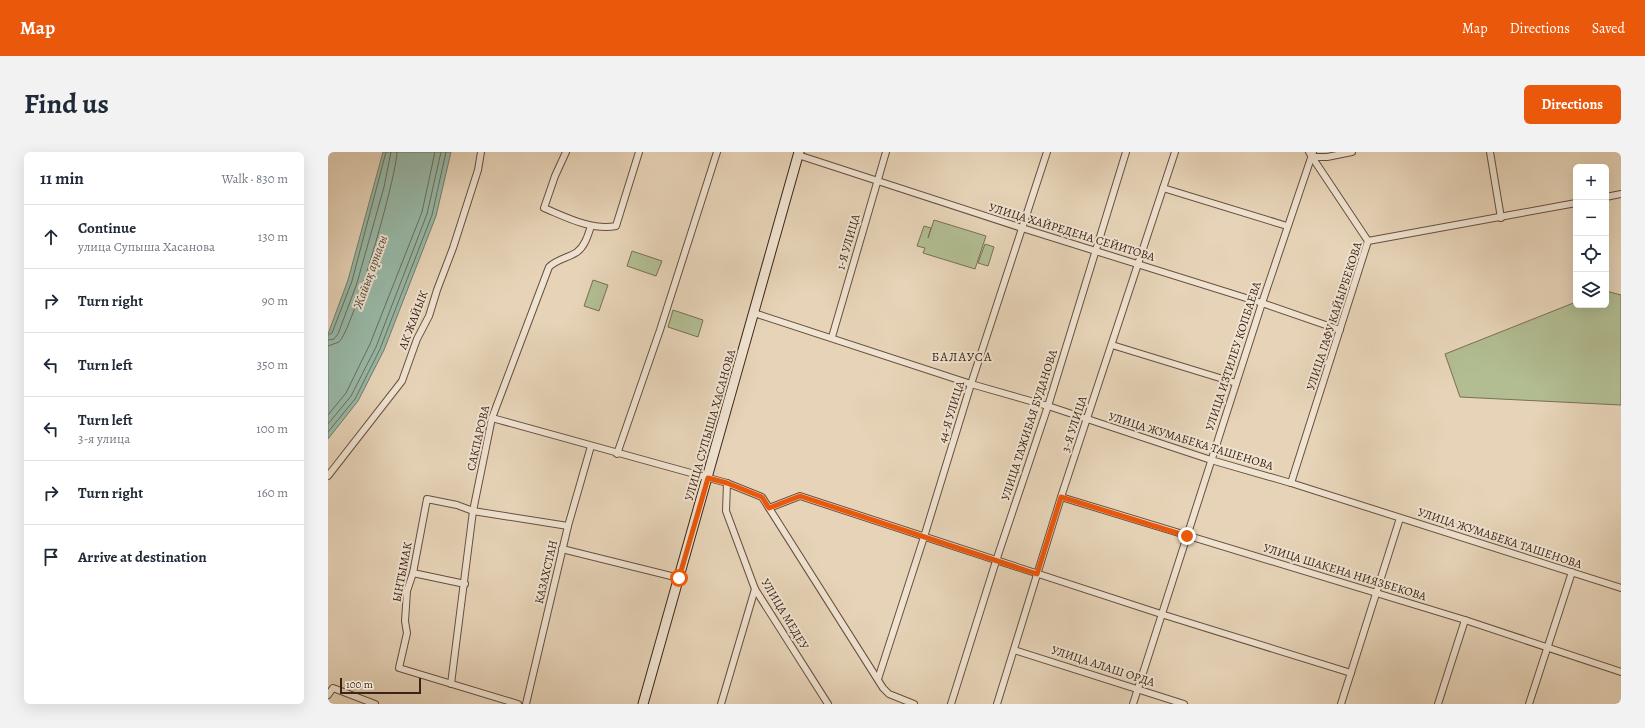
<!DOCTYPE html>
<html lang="en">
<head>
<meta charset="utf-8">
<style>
	body { margin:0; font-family:Alegreya,serif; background:#f2f2f3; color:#1f2937 }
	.controls { position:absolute; right:12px; top:12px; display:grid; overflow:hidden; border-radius:6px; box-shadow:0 4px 16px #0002 }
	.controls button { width:36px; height:36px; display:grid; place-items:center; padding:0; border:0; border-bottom:1px solid #e0e1e3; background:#fff; color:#1f2937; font:20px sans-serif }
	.scale { position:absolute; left:12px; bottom:10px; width:81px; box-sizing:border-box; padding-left:4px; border:2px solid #3d2315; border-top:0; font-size:11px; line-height:14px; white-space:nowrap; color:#3d2315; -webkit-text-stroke:3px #efe3d1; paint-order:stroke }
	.stop { position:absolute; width:12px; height:12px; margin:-9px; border:3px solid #ea580c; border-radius:50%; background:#fff }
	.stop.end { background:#ea580c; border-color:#fff; box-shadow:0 1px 4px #0008 }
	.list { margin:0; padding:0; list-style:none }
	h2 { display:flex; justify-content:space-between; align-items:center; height:52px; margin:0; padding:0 16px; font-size:17px }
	h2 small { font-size:13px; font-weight:400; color:#747a83 }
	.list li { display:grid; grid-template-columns:26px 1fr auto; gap:12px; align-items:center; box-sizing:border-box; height:64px; padding:0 16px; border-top:1px solid #e0e1e3 }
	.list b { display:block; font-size:15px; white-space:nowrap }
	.list p { margin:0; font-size:13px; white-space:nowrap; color:#747a83 }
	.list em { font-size:13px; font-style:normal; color:#747a83 }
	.icon { flex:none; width:22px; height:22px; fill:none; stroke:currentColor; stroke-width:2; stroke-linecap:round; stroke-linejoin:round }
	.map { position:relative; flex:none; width:1293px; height:552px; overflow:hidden; border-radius:6px }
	header { display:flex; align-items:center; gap:24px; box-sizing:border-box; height:56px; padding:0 20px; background:#ea580c; color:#fff }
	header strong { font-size:19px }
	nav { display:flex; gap:22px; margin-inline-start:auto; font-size:14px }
	.intro { display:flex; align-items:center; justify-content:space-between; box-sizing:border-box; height:96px; padding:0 24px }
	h1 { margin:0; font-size:28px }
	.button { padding:10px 18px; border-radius:6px; background:#ea580c; color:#fff; font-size:14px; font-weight:700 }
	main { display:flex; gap:24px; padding:0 24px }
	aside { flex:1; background:#fff; border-radius:6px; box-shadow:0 4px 16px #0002 }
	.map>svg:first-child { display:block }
	.green { fill:#b2bd92; stroke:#787054 }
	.water { fill:#98b9a8; stroke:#747d6d }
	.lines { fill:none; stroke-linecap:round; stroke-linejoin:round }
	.shore { stroke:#6a6e5e; stroke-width:1 }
	.street-casing { stroke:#684f3e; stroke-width:8 }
	.secondary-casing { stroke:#3d2315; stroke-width:11 }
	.street { stroke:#efe3d1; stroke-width:6 }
	.secondary { stroke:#efe3d1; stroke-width:9 }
	.route { stroke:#ea580c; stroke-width:5 }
	.labels { text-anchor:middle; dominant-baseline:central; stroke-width:4; stroke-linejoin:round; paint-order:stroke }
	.street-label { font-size:12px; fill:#3d2315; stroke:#efe3d1 }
	.water-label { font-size:13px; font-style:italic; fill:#54483a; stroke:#efe3d1 }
	.neighbourhood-label { font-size:13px; letter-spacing:1px; fill:#3d2315; stroke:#efe3d1 }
</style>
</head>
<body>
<header>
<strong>Map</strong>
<nav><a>Map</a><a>Directions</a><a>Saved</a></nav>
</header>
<div class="intro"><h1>Find us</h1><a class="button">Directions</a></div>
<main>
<aside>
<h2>11 min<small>Walk · 830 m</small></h2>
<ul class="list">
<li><svg class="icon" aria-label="ahead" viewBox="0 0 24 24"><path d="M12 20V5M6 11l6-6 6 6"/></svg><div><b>Continue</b><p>улица Супыша Хасанова</p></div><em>130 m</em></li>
<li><svg class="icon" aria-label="right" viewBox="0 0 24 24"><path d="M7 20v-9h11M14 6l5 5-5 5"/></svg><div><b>Turn right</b></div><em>90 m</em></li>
<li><svg class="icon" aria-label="left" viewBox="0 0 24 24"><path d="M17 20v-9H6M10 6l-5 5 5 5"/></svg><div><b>Turn left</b></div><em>350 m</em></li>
<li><svg class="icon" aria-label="left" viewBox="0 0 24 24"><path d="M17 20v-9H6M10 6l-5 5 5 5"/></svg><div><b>Turn left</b><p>3-я улица</p></div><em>100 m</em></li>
<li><svg class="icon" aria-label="right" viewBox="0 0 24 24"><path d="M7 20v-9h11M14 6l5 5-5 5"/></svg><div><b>Turn right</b></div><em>160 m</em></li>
<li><svg class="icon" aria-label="arrive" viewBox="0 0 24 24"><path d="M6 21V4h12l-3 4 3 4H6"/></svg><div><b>Arrive at destination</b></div></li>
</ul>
</aside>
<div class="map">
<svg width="1293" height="552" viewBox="0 0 1293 552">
	<rect width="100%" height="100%" fill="#e7d4b8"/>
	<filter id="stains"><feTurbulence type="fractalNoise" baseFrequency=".005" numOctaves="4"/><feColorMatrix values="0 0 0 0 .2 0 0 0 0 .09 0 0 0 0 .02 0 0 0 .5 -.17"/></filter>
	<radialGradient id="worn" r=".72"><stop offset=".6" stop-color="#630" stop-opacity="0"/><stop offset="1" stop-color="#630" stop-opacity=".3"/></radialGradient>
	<g class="green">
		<polygon points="606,68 658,84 647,117 595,101 597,96 589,94 596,74 603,76 600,86"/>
		<polygon points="657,92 666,95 660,114 650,111"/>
		<polygon points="304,99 334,109 328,124 299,114"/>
		<polygon points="265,128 280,133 271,159 256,154"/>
		<polygon points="1278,139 1293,143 1293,253 1132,245 1117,202 1248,150 1248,153 1278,153"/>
		<polygon points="345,158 375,168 370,185 340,175"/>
	</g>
	<polygon class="water" points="55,0 123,0 108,64 56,198 30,249 0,287 0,182 20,128"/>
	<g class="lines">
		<g class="shore">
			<polyline points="0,183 4,181 24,129 58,0"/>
			<polyline points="0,188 6,187 10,182 29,131 56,35 63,0"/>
			<path d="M0,194L11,190C25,177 69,23 69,0"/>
			<polyline points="0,263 18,241 42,192 94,60 107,0"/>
			<polyline points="0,272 23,244 48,195 99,62 113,0"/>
			<polyline points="0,280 27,247 52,197 104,63 118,0"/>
		</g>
		<g class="street-casing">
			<g id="street">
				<path d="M238,0L227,24L216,56C238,65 264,79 288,74L311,0"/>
				<polyline points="981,0 984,5 999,5 1024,0"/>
				<polyline points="1162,0 1173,66"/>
				<polyline points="470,3 694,76 934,151 1012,178"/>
				<polyline points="984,5 1040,89"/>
				<polyline points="835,36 959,74"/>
				<polyline points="1278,45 1293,42"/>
				<polyline points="426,161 643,232 720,254 883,308 963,331 1293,436"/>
				<polyline points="504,185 558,0"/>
				<polyline points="784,193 908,231"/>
				<polyline points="164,266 399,331 434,345 441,356 472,344 833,462 1023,521"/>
				<polyline points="289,302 332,178 389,0"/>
				<polyline points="0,324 74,229 89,187 101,164 109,138 125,96 150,18 153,0"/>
				<polyline points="399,331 398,359 427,437 500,552"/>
				<polyline points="963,331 1040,89 1248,51"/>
				<polyline points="733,345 1137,468 1293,520"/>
				<polyline points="441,356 555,536 561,542 586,552"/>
				<polyline points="234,397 351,426"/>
				<polyline points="85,421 137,432"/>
				<polyline points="686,498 856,552"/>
				<polyline points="550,527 596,385 643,232 719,0"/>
				<path d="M123,532L145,359L164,266L221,115C229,107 240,106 249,100C257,94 260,83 263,74"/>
				<polyline points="0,543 5,536 47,552"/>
				<polyline points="190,552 71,516 79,481 77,469 79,439 85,421 99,347 129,353 145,359 240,374"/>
				<polyline points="198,552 240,374 263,294"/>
				<polyline points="393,552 427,437"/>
				<polyline points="623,552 668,409 720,254 798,0"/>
				<polyline points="669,552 733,345 847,0"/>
				<polyline points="805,552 934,151 985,0"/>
				<polyline points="1013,552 1072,366"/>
				<polyline points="1110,552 1137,468"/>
				<polyline points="1201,552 1244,420"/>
			</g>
		</g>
		<g class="secondary-casing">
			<polyline id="secondary" points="315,552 471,0"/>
		</g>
		<use href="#street" class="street"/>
		<use href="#secondary" class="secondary"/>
	</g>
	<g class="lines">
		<polyline class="route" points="351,426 380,326 399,331 434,345 441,356 472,344 709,422 733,345 859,384"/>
	</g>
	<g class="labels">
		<g class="street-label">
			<text transform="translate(744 80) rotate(17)">УЛИЦА ХАЙРЕДЕНА СЕЙИТОВА</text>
			<text transform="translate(520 90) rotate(-74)">1-Я УЛИЦА</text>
			<text transform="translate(1006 164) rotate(-72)">УЛИЦА ГАФУ КАЙЫРБЕКОВА</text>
			<text transform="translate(85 168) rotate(-69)">АК ЖАЙЫК</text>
			<text transform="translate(905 204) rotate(-72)">УЛИЦА ИЗТИЛЕУ КОПБАЕВА</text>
			<text transform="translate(623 260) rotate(-73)">44-Я УЛИЦА</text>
			<text transform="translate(746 272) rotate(-72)">3-Я УЛИЦА</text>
			<text transform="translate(382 273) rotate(-74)">УЛИЦА СУПЫША ХАСАНОВА</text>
			<text transform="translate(701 273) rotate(-72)">УЛИЦА ТАЖИБАЯ БУДАНОВА</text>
			<text transform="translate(150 286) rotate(-77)">САКПАРОВА</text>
			<text transform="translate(863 289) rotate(17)">УЛИЦА ЖУМАБЕКА ТАШЕНОВА</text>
			<text transform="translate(1172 386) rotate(18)">УЛИЦА ЖУМАБЕКА ТАШЕНОВА</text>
			<text transform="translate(74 420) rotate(-79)">ЫНТЫМАК</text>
			<text transform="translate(218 420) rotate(-77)">КАЗАХСТАН</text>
			<text transform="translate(1017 420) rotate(17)">УЛИЦА ШАКЕНА НИЯЗБЕКОВА</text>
			<text transform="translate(457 462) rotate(59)">УЛИЦА МЕДЕУ</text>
			<text transform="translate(775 514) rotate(18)">УЛИЦА АЛАШ ОРДА</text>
		</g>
		<g class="water-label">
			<text transform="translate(42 120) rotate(-70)">Жайық арнасы</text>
		</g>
		<g class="neighbourhood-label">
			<text x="634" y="204">БАЛАУСА</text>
		</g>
	</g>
	<rect width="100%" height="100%" filter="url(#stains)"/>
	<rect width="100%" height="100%" fill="url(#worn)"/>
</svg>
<div class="controls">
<button>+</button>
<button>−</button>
<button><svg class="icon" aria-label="locate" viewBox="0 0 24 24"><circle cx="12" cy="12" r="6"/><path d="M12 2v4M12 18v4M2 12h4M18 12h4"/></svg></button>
<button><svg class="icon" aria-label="layers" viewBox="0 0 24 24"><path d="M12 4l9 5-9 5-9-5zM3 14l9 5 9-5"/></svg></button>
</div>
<div class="scale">100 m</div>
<div class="stop" style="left:351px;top:426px"></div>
<div class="stop end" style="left:859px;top:384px"></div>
</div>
</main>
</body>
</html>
